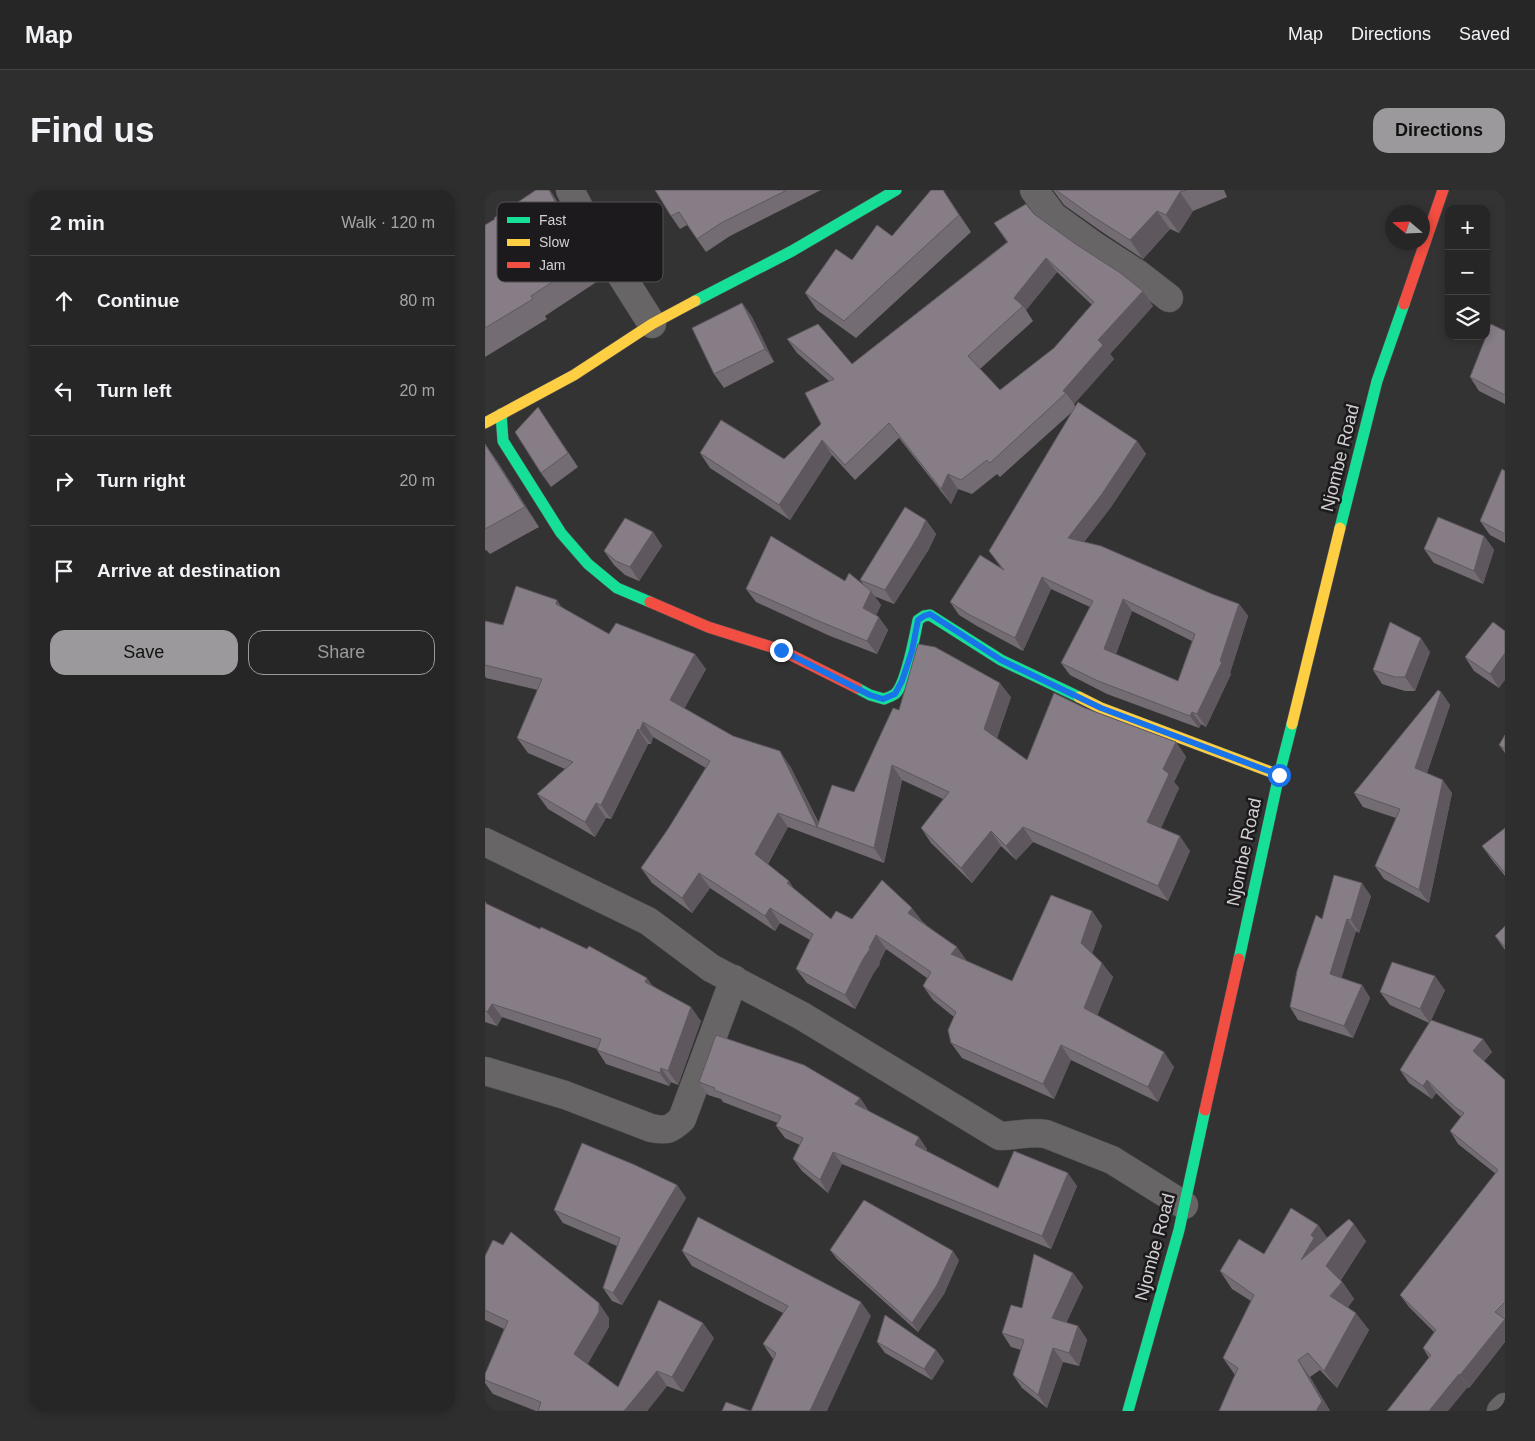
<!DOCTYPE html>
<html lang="en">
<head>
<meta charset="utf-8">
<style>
	body { margin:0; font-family:Arial,sans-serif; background:#2f2e2f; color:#f1f3f6 }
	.controls { position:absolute; right:15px; top:15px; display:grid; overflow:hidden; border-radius:10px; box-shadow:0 2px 8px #0003 }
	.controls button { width:45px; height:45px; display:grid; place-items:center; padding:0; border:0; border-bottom:1px solid #434344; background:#272627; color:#f1f3f6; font:25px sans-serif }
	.compass { position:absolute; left:900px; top:15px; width:45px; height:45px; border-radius:50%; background:#272627; box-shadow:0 2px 8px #0003; rotate:289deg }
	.stop { position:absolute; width:15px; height:15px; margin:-11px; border:4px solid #1a73e8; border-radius:50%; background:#fff }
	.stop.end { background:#1a73e8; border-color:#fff; box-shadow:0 1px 5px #0008 }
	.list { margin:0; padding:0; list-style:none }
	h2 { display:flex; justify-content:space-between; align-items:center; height:65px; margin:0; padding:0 20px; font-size:21px }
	h2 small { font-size:16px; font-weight:400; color:#a4a5a7 }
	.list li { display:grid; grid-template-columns:32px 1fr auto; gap:15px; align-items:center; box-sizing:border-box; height:90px; padding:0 20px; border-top:1px solid #434344 }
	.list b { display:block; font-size:19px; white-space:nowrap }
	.list em { font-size:16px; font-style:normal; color:#a4a5a7 }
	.actions { display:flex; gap:10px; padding:15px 20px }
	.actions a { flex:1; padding:11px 0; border:1px solid #9b999b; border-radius:15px; text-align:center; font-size:18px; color:#9b999b }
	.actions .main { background:#9b999b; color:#111 }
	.icon { flex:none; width:28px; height:28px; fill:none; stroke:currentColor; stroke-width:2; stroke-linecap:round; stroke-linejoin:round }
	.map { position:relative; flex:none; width:1020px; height:1221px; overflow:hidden; border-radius:15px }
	header { display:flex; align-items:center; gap:30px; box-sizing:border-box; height:70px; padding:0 25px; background:#272627; border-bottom:1px solid #434344 }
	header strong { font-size:24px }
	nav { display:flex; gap:28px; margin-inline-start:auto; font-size:18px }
	.intro { display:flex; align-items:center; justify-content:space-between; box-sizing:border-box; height:120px; padding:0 30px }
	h1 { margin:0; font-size:35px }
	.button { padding:12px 22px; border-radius:15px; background:#9b999b; color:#111; font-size:18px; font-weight:700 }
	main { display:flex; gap:30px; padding:0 30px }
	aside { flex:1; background:#272627; border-radius:15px; box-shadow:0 2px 8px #0003 }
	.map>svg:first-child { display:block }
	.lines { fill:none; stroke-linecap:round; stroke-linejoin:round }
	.street-casing { stroke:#504f50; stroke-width:29 }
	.fast-casing { stroke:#504f50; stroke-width:12 }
	.slow-casing { stroke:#504f50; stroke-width:12 }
	.jam-casing { stroke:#504f50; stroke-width:12 }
	.street { stroke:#676566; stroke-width:28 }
	.fast { stroke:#16e098; stroke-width:11 }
	.slow { stroke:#ffcf43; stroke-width:11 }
	.jam { stroke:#f24e42; stroke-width:11 }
	.wall { fill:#736c73; fill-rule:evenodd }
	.shaded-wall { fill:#5e585e }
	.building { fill:#867d86; stroke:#5e585e; fill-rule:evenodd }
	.route { stroke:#1a73e8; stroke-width:6 }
	.labels { text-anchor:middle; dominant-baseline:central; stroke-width:5; stroke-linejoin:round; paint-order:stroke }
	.street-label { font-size:18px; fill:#d3d0d2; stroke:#1c1a1c }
	.key { fill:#1c1a1c; stroke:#535153; stroke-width:1 }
	.key-label { font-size:14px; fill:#d3d0d2 }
</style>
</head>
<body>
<header>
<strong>Map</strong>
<nav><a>Map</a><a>Directions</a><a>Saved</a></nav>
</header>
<div class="intro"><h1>Find us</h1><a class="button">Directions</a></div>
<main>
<aside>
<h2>2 min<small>Walk · 120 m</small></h2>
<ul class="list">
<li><svg class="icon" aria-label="ahead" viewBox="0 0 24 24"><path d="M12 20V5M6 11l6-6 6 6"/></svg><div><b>Continue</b></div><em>80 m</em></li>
<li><svg class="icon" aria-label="left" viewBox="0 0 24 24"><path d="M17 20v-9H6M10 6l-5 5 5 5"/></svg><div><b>Turn left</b></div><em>20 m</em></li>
<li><svg class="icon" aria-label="right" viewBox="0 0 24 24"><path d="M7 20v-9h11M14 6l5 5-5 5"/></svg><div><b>Turn right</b></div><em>20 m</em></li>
<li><svg class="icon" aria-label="arrive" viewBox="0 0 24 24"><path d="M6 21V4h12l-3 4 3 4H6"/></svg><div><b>Arrive at destination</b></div></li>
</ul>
<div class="actions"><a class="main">Save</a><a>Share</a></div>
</aside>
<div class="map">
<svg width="1020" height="1221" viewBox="0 0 1020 1221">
	<rect width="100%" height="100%" fill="#343334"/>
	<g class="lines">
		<g class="street-casing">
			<g id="street">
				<polyline points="85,0 98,25 167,134"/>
				<polyline points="549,0 568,26 611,57 653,84 684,108"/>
				<path d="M0,652L163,731L226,778L317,826L515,946C531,946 546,941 561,944L627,970L699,1015"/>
				<path d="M0,881L80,905L166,938C182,941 185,940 197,929L249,789"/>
				<polyline points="1016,1221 1020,1217"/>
			</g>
		</g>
		<g class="fast-casing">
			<g id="fast">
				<polyline points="210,111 307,61 411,0"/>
				<polyline points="16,224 18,251 76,343 103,374 132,398 165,412"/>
				<polyline points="855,338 892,191 919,114"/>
				<path d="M372,498L385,505L399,509C402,508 407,506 410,504C421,494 430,445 433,430L439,426L445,425L516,470L594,507"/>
				<polyline points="754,769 794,585 807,534"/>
				<polyline points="643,1221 694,1040 720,920"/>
			</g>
		</g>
		<g class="slow-casing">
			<g id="slow">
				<polyline points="0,233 89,185 167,134 210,111"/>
				<polyline points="594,507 616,518 794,585"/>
				<polyline points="807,534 855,338"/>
			</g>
		</g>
		<g class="jam-casing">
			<g id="jam">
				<polyline points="919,114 958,0"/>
				<polyline points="165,412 223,437 296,460 372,498"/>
				<polyline points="720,920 754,769"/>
			</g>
		</g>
		<use href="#street" class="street"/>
		<use href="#fast" class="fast"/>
		<use href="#slow" class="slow"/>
		<use href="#jam" class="jam"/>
	</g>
	<g class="wall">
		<polygon points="170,0 336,0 245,46 221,62 202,35 195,39 186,26"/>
		<polygon points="458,0 486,42 371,148 332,120 320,103 367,70 407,46"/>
		<polygon points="568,0 739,0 742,7 708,21 694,43 685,39 658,69 620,44 579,15"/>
		<polygon points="74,14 85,33 119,87 60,126 62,129 0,167 0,35"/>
		<path d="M549,24L668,116L625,164L629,169L589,214L590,216L652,251L661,264L626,317L599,352L727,404L754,414L763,426L745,483L746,484L721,537L716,534L714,538L622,504L585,485L576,473L605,417L566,399L538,461L492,436L474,425L465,412L517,379L504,361L587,222L515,287L512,284L487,304L473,299L466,314L414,248L370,290L347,265L305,330L225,278L215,263L299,269L336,234L344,191L312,163L302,149L367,174L522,52L509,33ZM572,82L607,115L569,158L515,200L495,179L548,131L541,120ZM647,421L707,451L693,491L631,464Z"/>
		<polygon points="257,113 267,127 289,172 239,198 229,184"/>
		<polygon points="1020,141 1020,214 994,201 985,187"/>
		<polygon points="53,217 93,277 66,297 56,283"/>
		<polygon points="0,254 12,271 54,337 5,364 1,360 0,360"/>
		<polygon points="1020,281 1020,353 1005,345 995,331"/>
		<polygon points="441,330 451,344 444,359 409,414 389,406 396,415 391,425 403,440 392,464 345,446 271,412 261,399 360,391 378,394 375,390"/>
		<polygon points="168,342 177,356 154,391 140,385 129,375 119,361"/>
		<polygon points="999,346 1009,360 998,394 949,373 939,359"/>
		<polygon points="78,419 124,444 221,479 199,518 248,546 305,576 334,633 369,602 414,520 526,507 512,548 542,570 600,518 691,552 701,567 689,592 694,598 676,638 705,661 683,711 548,652 531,670 516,656 487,693 446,653 436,638 458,609 417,590 399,673 303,637 283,674 309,699 346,729 438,732 482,771 527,791 607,721 617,736 607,763 628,787 612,826 689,877 673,912 586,870 569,909 477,868 466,853 469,827 448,810 438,796 442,788 401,759 394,773 395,774 388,784 370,819 322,793 311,779 325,750 295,733 290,741 225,698 207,723 167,693 156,678 183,639 221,578 168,547 166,554 163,554 126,629 121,628 110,647 63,619 52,604 80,579 43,563 32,548 53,500 1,488 0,486 0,431 18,435"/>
		<polygon points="1008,432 1014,498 989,481 980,467"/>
		<polygon points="945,462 930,501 920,501 897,494 888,480"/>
		<polygon points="956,502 965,515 942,583 967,603 944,713 899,689 890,676 911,628 878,617 869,603"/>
		<polygon points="1020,545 1020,563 1014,555"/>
		<polygon points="1020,638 1020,686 1007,670 997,656"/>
		<polygon points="886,706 874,743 871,741 856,788 877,795 885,808 868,848 813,830 805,817 837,729"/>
		<polygon points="0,711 2,714 167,795 216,831 193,895 186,892 184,896 121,874 112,860 112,859 17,827 12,836 0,832"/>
		<polygon points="1020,736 1020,760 1010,746"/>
		<polygon points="960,800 946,830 998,849 1007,862 999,871 1020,890 1020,1152 984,1198 944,1168 938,1158 949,1142 924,1117 915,1105 1011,984 973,954 965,941 976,927 951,903 947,909 924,893 915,880 944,833 905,815 895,802"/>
		<polygon points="214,892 375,908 383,920 442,959 441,961 513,998 592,996 566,1059 357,974 343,1003 317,981 308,969 315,955 300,948 291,936 293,933 238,912 236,909 223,905"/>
		<polygon points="192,995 201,1008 137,1115 127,1111 118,1098 132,1056 78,1033 69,1020"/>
		<polygon points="833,1035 842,1048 881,1051 856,1090 869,1109 863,1117 884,1140 852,1198 835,1180 825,1187 845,1221 734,1221 750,1185 738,1168 766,1111 747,1099 735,1081 779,1064"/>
		<polygon points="345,1060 474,1070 459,1104 433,1142 352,1069"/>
		<polygon points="197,1061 386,1126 288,1169 278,1154 298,1123 207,1076"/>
		<polygon points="0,1066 124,1128 124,1137 102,1174 133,1197 229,1148 198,1202 182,1196 162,1221 51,1221 8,1204 0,1193 0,1184 19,1139 0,1130"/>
		<polygon points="588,1083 598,1097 581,1133 593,1136 602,1150 594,1176 578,1172 562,1218 537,1198 528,1185 536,1160 526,1157 517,1143 537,1118"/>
		<polygon points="392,1152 451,1160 459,1171 447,1190 400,1163"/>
	</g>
	<g class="shaded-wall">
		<polygon points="64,0 65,0 74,14 85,33 119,87 105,67 71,13"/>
		<polygon points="458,0 486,42 474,25"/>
		<polygon points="695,2 708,21 694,43 681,25"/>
		<polygon points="672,21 685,39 658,69 645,50"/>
		<polygon points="561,68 572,82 541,120 538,116 529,108"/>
		<polygon points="658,101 668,116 625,164 629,169 589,214 581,203 578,201 613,150"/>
		<polygon points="257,113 267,127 289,172 280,159"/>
		<polygon points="337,250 347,265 305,330 294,315"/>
		<polygon points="652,251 661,264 626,317 592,361 583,348"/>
		<polygon points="0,254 12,271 54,337 40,317"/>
		<polygon points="463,284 473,299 466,314 456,299"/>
		<polygon points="441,330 451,344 444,359 409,414 400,400"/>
		<polygon points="168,342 177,356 154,391 145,377"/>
		<polygon points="999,346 1009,360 998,394 989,381"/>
		<polygon points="557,387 566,399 538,461 530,448"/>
		<polygon points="386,401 396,415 388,432 378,418"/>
		<polygon points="638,409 647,421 628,471 619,459"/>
		<polygon points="72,410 82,425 71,414"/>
		<polygon points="754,414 763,426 745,483 746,484 721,537 712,524 735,471"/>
		<polygon points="394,427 403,440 392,464 382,451"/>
		<polygon points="936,448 945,462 930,501 920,487"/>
		<polygon points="1020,463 1020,490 1014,498 1005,484"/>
		<polygon points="210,464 221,479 196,525 185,510"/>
		<polygon points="515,493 526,507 510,554 499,539"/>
		<polygon points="956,502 965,515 939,591 930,578"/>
		<polygon points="707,522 716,534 714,538 705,526"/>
		<polygon points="158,532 168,547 166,554 155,540"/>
		<polygon points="153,539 163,554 126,629 116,615"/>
		<polygon points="691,552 701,567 689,592 694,598 672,646 662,632 678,579"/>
		<polygon points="295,561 305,576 336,639 333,638"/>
		<polygon points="407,575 417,590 399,673 389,658"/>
		<polygon points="958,590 967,603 944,713 934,700"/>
		<polygon points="111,613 121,628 110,647 100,632"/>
		<polygon points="293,623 303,637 280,678 270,664"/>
		<polygon points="538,637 548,652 531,670 521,656"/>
		<polygon points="506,641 516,656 487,693 476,678"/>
		<polygon points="695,646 705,661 683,711 673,696"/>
		<polygon points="214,683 225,698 207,723 197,708"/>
		<polygon points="304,691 314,706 302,693"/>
		<polygon points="877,693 886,706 874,743 866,730"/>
		<polygon points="285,718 295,733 290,741 280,726"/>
		<polygon points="427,718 438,732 433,737 423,723"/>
		<polygon points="607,721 617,736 606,767 596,753"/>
		<polygon points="862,729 871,741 854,797 845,784"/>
		<polygon points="391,745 401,759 394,773 395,774 388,784 370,819 360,805"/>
		<polygon points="472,757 482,771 466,764"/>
		<polygon points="617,773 628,787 609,833 599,818"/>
		<polygon points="950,786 960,800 945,833 935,819"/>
		<polygon points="162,788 172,802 160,792"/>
		<polygon points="877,795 885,808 868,848 859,836"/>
		<polygon points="7,814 17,827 12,836 2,822"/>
		<polygon points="206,817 216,831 193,895 183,881"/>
		<polygon points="998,849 1007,862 997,873 988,861"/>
		<polygon points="576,855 586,870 569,909 558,894"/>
		<polygon points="679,862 689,877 673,912 663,897"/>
		<polygon points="176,878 186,892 184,896 175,883"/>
		<polygon points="942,890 951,903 947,909 938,896"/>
		<polygon points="375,908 383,920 370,914"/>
		<polygon points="434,947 442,959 438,968 430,955"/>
		<polygon points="348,962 357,974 343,1003 335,990"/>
		<polygon points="583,983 592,996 566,1059 557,1046"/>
		<polygon points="192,995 201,1008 137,1115 128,1103"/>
		<polygon points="869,1034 881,1051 853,1094 841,1076"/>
		<polygon points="833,1035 845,1052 816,1070 826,1045"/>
		<polygon points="468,1061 474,1070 459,1104 433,1142 427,1133"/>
		<polygon points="588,1083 598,1097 577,1142 567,1128"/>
		<polygon points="857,1092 869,1109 858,1123 845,1106"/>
		<polygon points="376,1112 386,1126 342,1221 325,1221"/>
		<polygon points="114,1113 124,1128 124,1137 100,1179 89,1164"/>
		<polygon points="871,1123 884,1140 852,1198 839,1181"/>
		<polygon points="1020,1129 1020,1152 984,1198 975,1185"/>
		<polygon points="218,1133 229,1148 198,1202 187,1187"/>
		<polygon points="593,1136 602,1150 594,1176 584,1163"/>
		<polygon points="568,1158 578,1172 562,1218 553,1205"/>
		<polygon points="451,1160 459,1171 447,1190 439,1179"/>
		<polygon points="813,1170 825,1187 845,1221 831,1221"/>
		<polygon points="172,1181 182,1196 162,1221 139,1221"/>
		<polygon points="974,1184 983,1197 963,1221 944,1221"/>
	</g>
	<g class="building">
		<polygon points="51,0 64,0 71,13 105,67 46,106 48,109 0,138 0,35 10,29 9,28"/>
		<polygon points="170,0 302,0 236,33 212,49 194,22 186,26"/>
		<polygon points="446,0 458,0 474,25 359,131 320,103 351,59 367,70 392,35 407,46"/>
		<polygon points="571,0 702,0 695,2 681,25 672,21 645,50 607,26"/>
		<path d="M541,14L549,24L592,55L634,82L658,101L613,150L618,155L578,201L581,203L505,273L502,270L476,290L463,284L456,299L404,233L360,275L337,250L294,315L215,263L236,230L299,269L336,234L320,203L349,189L302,149L333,134L367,174L523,52L509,33ZM561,68L609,112L569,158L515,200L483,166L538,116L529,108Z"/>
		<polygon points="257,113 280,159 229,184 207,138"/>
		<polygon points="1006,134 1020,141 1020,205 985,187"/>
		<path d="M593,212L652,251L617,304L583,348L616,356L727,404L754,414L735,471L737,472L712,524L707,522L705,526L613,491L576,473L608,411L557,387L530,448L483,424L465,412L495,365L519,380L504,361ZM638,409L710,444L693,491L619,459Z"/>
		<polygon points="53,217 83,263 56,283 30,242"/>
		<polygon points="0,254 40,317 0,339"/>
		<polygon points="1017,279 1020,281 1020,344 995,331"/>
		<polygon points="420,317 441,330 434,345 400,400 375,390"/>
		<polygon points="953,327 999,346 989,381 939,359"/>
		<polygon points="140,328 168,342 145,377 131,371 119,361"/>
		<polygon points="286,346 360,391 364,383 386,401 378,418 394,427 382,451 336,432 261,399"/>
		<polygon points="31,396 72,410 71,414 124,444 131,433 210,464 185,510 248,546 295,561 332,637 347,595 369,602 408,518 414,520 433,454 450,457 515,493 499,539 542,570 569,503 600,518 691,552 678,579 684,584 662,632 695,646 673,696 538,637 521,656 506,641 476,678 436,638 464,602 407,575 389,658 293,623 270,664 304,691 302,693 346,729 351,721 367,729 397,690 427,718 423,723 472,757 466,764 527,791 566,705 607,721 596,753 617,773 599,818 679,862 663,897 576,855 558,894 466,853 463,840 471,822 438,796 446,782 391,745 384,758 385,759 378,769 360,805 311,779 328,744 285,718 280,726 214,683 197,708 156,678 183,639 225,571 158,532 155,540 153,539 116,615 111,613 100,632 52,604 88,572 32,548 57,489 0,475 0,431 18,435"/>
		<polygon points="905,432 936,448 920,487 910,487 888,480"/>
		<polygon points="1008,432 1020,441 1020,463 1005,484 980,467"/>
		<polygon points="953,500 956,502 930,578 958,590 934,700 890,676 915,619 869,603"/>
		<polygon points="1020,545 1020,559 1014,555"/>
		<polygon points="1020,638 1020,683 997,656"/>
		<polygon points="849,685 877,693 866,730 862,729 845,784 877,795 859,836 805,817 812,781 831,725 837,729"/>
		<polygon points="0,713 55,739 56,737 102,759 104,756 162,788 160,792 206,817 183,881 176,878 175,883 112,860 116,849 7,814 2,822 0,821"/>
		<polygon points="1020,736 1020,757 1010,746"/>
		<polygon points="907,772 950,786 935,819 895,802"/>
		<polygon points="946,830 998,849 988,861 1020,890 1020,1112 1010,1122 1020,1129 975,1185 974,1184 944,1221 902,1221 946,1165 938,1158 951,1140 915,1105 1013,980 965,941 979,923 970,917 942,890 938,896 915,880"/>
		<polygon points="231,845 319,875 375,908 370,914 434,947 430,955 513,998 529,961 583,983 557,1046 348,962 335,990 308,969 318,948 291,936 296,926 229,900 230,898 214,892"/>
		<polygon points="97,953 150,975 192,995 128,1103 118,1098 135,1048 69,1020"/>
		<polygon points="379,1010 468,1061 452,1095 427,1133 345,1060"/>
		<polygon points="806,1018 833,1035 826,1045 829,1048 816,1070 864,1029 869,1034 841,1076 857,1092 845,1106 871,1123 839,1181 823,1163 813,1170 837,1211 831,1221 734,1221 753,1178 738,1168 769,1105 735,1081 754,1049 779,1064"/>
		<polygon points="213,1027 376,1112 325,1221 266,1221 291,1163 278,1154 303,1116 197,1061"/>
		<polygon points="26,1042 114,1113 114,1122 89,1164 133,1197 174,1110 218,1133 187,1187 172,1181 139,1221 53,1221 56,1212 0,1190 0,1184 23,1131 0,1120 0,1066 8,1050 18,1055"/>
		<polygon points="549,1064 588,1083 567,1128 593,1136 584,1163 568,1158 553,1205 528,1185 539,1150 517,1143 526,1115 537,1118"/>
		<polygon points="400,1125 451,1160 439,1179 392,1152"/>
		<polygon points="241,1212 265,1221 237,1221"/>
	</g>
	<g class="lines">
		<polyline class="route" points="296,460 385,505 398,509 410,504 417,491 427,461 433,430 439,426 445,424 516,470 616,518 794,585"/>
	</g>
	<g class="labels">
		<g class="street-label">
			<text transform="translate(855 268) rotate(-76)">Njombe Road</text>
			<text transform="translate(759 662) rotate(-78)">Njombe Road</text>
			<text transform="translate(670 1057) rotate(-75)">Njombe Road</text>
		</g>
	</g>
	<rect x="12" y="12" width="166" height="80" rx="8" class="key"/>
	<rect x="22" y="27" width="23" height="6" fill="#16e098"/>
	<rect x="22" y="49" width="23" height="7" fill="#ffcf43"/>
	<rect x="22" y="72" width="23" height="6" fill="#f24e42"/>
	<g class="key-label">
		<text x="54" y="35">Fast</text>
		<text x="54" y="57">Slow</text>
		<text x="54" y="80">Jam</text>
	</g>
</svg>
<div class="controls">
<button>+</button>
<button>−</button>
<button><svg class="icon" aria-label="layers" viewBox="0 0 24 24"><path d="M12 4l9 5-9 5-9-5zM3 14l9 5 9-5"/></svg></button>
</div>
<svg class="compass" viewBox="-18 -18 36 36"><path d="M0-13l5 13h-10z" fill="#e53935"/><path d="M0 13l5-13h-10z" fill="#a4a5a7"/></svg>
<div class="stop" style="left:794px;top:585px"></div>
<div class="stop end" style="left:296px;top:460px"></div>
</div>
</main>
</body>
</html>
